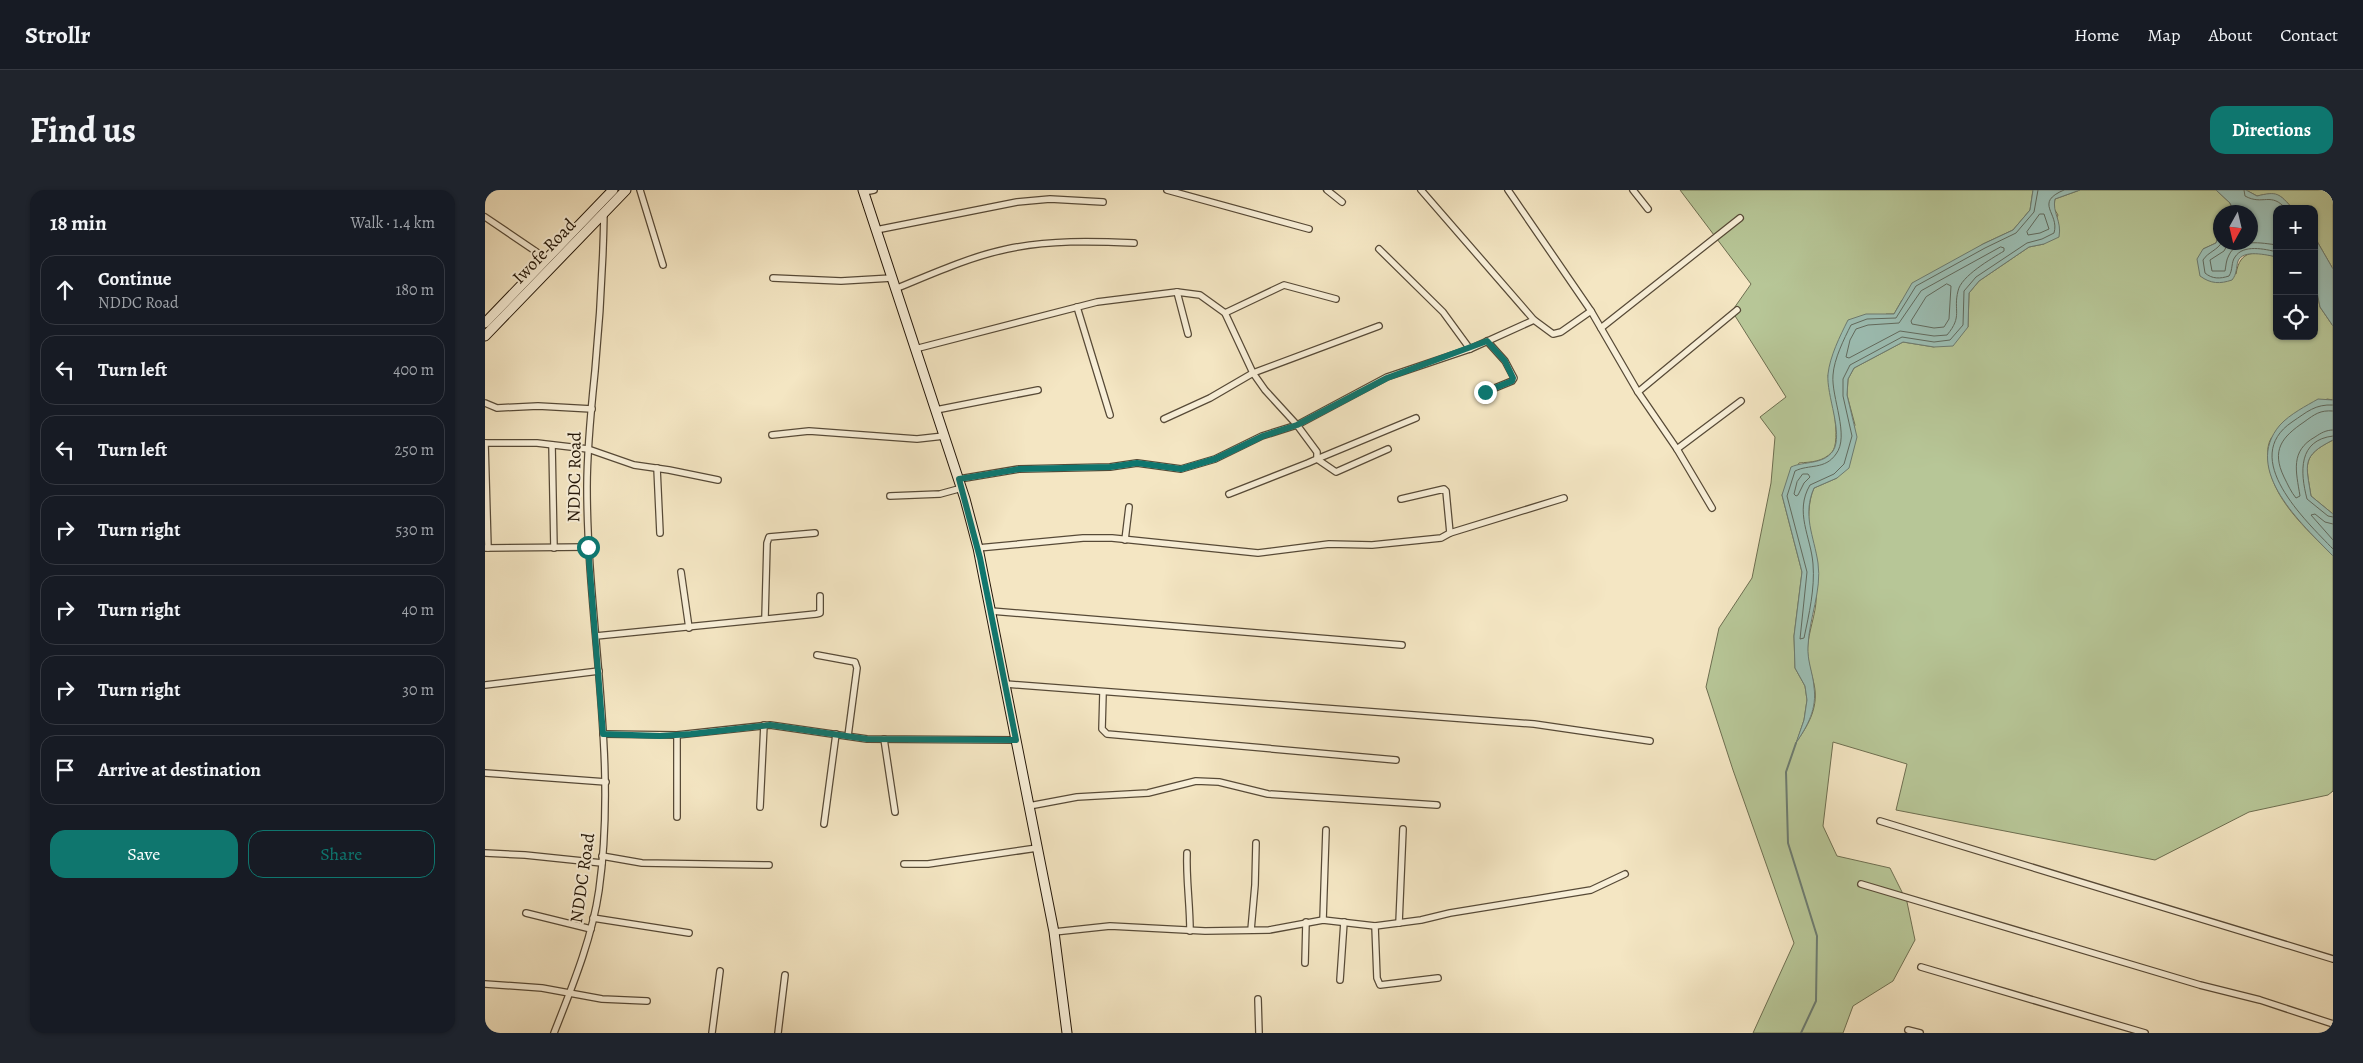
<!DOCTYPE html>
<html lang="en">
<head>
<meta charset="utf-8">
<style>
	body { margin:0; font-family:Alegreya,serif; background:#20242c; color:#f1f3f6 }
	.controls { position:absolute; right:15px; top:15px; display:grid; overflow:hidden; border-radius:10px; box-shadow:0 1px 4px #0004 }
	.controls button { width:45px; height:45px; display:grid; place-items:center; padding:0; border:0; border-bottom:1px solid #363941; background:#171b24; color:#f1f3f6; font:25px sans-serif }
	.compass { position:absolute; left:1728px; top:15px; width:45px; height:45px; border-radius:50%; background:#171b24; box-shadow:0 1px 4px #0004; rotate:188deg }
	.stop { position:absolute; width:15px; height:15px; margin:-11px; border:4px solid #0f766e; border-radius:50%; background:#fff }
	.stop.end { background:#0f766e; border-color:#fff; box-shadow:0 1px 5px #0008 }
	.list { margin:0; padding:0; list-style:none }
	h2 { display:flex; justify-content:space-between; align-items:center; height:65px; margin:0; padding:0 20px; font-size:21px }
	h2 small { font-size:16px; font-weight:400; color:#9ea1a6 }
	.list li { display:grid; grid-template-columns:32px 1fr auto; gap:15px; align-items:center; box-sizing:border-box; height:70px; margin:0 10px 10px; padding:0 10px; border:1px solid #363941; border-radius:15px }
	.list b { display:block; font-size:19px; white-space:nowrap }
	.list p { margin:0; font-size:16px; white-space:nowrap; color:#9ea1a6 }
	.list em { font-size:16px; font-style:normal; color:#9ea1a6 }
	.actions { display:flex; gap:10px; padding:15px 20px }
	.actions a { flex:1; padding:11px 0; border:1px solid #0f766e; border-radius:15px; text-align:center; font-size:18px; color:#0f766e }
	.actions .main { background:#0f766e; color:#fff }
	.icon { flex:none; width:28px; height:28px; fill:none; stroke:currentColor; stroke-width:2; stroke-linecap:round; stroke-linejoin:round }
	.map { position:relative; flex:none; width:1848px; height:843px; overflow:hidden; border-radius:15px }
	header { display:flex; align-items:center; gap:30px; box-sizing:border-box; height:70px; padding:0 25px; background:#171b24; border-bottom:1px solid #363941 }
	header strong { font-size:24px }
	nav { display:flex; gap:28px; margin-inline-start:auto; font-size:18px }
	.intro { display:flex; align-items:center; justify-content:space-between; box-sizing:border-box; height:120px; padding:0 30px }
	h1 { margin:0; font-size:35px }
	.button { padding:12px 22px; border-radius:15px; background:#0f766e; color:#fff; font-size:18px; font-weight:700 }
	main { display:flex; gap:30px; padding:0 30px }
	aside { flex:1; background:#171b24; border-radius:15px; box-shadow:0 1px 4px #0004 }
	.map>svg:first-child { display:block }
	.green { fill:#b7c697; stroke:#6d6e50 }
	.water { fill:#9cbfb5; stroke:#6c7b70 }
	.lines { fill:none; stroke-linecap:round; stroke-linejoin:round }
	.shore { stroke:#606a5e; stroke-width:1 }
	.stream { stroke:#6c7b70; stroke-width:2 }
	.street-casing { stroke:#574a37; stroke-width:8 }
	.secondary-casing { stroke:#231608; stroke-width:11 }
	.street { stroke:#f8efd8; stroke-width:5.5 }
	.secondary { stroke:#f8efd8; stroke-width:9 }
	.route { stroke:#0f766e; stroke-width:6 }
	.labels { text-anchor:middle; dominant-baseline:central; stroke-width:4; stroke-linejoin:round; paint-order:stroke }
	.street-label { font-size:18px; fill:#231608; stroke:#f8efd8 }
</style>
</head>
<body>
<header>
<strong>Strollr</strong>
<nav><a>Home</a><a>Map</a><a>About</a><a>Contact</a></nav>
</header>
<div class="intro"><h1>Find us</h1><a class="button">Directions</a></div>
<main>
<aside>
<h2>18 min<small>Walk · 1.4 km</small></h2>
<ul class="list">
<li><svg class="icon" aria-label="ahead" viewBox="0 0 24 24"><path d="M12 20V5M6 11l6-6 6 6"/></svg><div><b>Continue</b><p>NDDC Road</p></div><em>180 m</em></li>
<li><svg class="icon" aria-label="left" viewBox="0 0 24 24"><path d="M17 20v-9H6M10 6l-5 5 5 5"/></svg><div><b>Turn left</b></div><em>400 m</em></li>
<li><svg class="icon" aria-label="left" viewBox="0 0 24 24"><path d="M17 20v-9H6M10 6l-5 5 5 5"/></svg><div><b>Turn left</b></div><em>250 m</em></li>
<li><svg class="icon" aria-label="right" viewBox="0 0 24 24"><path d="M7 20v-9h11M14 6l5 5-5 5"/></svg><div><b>Turn right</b></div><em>530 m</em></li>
<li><svg class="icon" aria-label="right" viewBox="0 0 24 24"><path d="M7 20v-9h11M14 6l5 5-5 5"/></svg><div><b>Turn right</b></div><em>40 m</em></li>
<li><svg class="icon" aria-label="right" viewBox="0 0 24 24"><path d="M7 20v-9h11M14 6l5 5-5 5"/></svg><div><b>Turn right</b></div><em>30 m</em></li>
<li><svg class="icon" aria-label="arrive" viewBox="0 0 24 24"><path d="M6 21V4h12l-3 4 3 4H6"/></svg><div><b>Arrive at destination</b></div></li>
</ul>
<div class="actions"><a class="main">Save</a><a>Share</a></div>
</aside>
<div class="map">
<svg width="1848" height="843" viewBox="0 0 1848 843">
	<rect width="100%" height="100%" fill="#f4e6c3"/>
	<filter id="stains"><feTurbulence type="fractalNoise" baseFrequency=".004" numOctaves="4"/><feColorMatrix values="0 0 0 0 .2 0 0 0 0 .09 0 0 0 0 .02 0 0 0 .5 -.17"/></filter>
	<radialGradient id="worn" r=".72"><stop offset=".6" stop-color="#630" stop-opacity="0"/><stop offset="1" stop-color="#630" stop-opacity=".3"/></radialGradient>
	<g class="green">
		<path d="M1195,0H1548L1545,20L1528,40L1498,54L1417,110L1409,124H1401L1343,185C1345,201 1357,251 1347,262C1338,272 1326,272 1314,273L1297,305L1317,382L1309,446L1310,478L1320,496L1322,510L1319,530L1312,551C1324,534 1334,516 1329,494C1326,481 1321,467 1323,453C1325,436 1333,418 1331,400C1329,371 1317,325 1329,298L1352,288L1370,235L1362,205L1363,189L1369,178L1418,152L1449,157L1483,137L1484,103L1494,91L1544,57L1559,54L1573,25L1568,17L1570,9L1595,0H1731L1745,13L1749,22H1736L1735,40L1731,53L1718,59L1751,84C1755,59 1770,61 1792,67V146H1829V88L1835,117L1848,136V210L1842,209C1825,221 1803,232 1788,246C1783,251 1782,261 1783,268C1785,308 1822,339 1848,366V601L1843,605L1764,622L1670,670L1411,620L1422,574L1348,552L1338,636L1352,666L1405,678L1422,712L1430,750L1408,791L1368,816L1358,843H1268L1309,753L1248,580L1221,497L1234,438L1267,388L1286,293L1290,247L1275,227L1301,207L1247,121L1266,94Z"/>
		<path d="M1761,0H1848V79L1829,46V19H1808C1794,3 1792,2 1772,6Z"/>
		<path d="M1848,250V324L1826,306C1821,274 1816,266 1848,250Z"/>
	</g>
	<g class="water">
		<path d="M1548,0H1595L1570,9C1567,23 1577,30 1574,47L1559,54L1544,57L1494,91L1484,103L1483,137L1468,156L1449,157L1418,152L1369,178L1363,189L1362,205L1372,247L1364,278L1352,288L1329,298C1317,325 1329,346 1333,373C1337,401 1324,428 1323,456C1322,471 1328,483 1329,497C1332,519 1323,535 1311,553L1319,530L1322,510L1320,496L1310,478L1309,446L1317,382L1297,305L1306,277C1319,271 1338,275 1348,261C1359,244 1341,205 1343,184C1345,166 1355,146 1363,130L1381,124H1409L1427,93L1498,54L1528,40L1545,20Z"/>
		<path d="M1731,0H1761L1772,6C1792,1 1794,3 1808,19H1792V67C1782,65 1758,59 1753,71C1751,78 1752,84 1747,90C1735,94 1726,94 1715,86L1712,69L1718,59L1731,53L1735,40L1736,52H1766V22H1749L1745,13Z"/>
		<polygon points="1829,46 1848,79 1848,136 1835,117 1829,88"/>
		<path d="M1833,209L1848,210V250C1816,266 1821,274 1826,306L1848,324V366C1818,335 1756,280 1795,235C1805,224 1821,216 1833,209Z"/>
	</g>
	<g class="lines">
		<g class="shore">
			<path d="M1553,0L1549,22L1531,43L1500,58L1431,96L1411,128L1382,129L1366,135C1359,149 1349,169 1348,185C1346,207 1365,246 1351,264C1340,280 1324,274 1310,281L1302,306L1322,382L1315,449L1319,448C1324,424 1330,399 1328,374C1326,347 1309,322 1325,295L1349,284L1359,274L1367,246L1358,206V189L1365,175L1417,147L1449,152L1465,150L1478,135L1479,101L1491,87L1542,53L1557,49L1569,43C1575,23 1548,13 1579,0"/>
			<path d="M1759,0L1760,6C1778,16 1786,1 1801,19"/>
			<polygon points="1555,24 1559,24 1564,39 1555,43 1543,45 1542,42"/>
			<path d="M1737,52C1733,60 1723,62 1718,70L1720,83C1727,89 1735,89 1744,86C1748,80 1746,72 1750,67C1758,54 1780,59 1792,62"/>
			<path d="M1744,52L1739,61L1725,70L1727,81H1740C1741,76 1741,70 1744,65C1752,48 1777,53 1792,55"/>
			<path d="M1516,57L1519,58V61C1506,69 1476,86 1473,101C1468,121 1478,126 1462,145L1449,146L1415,141L1364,168L1361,167L1365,150L1371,139L1383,135L1414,133L1436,101Z"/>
			<polygon points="1462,94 1466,96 1464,129 1459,137 1449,138 1427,134 1426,131 1441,107"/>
			<path d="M1848,215C1830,214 1822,222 1807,232C1754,268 1820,330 1848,359"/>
			<path d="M1848,221C1835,220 1830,224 1819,232C1797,247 1786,260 1799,287C1803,295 1806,302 1811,308L1815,306C1811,281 1805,261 1830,247C1836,243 1841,240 1848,240"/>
			<path d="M1848,246C1813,250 1815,282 1822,309L1843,326L1848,327"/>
			<polygon points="1318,284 1323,284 1325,287 1319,293 1313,305 1311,306 1309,304 1312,292"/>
			<polyline points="1848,334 1840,332 1830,324 1826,325 1848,350"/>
		</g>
		<polyline class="stream" points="1311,553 1301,582 1303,653 1332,746 1331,811 1316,843"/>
		<g class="street-casing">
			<g id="street">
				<polyline points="155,0 178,75"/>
				<polyline points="682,0 824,39"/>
				<polyline points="842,0 857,12"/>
				<polyline points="936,0 1049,130"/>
				<polyline points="1023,0 1106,121 1153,202 1192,259 1227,318"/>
				<polyline points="1148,0 1163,19"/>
				<polyline points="379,2 389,0"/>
				<polyline points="0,27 62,69"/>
				<polyline points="391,40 532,12 565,9 618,12"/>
				<polyline points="894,59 958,122 985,159"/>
				<polyline points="288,88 356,91 407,88"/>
				<path d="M410,99C447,84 484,67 522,59C564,50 607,51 649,53"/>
				<polyline points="692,102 703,144"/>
				<polyline points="592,117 625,225"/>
				<polyline points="740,123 799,95 851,109"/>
				<polyline points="1116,138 1255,28"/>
				<polyline points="430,159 612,112 692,102 715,105 740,123 768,183 780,200 812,235 832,262 832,269 823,273 744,304"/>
				<polyline points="1000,202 1027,191 1029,188 1020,171 1002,151"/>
				<polyline points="1153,202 1252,120"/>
				<polyline points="0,213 12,218 53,216 107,219"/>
				<polyline points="451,220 553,200"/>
				<polyline points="679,229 725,208 768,183 894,136"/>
				<polyline points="287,245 324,241 432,249 459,246"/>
				<polyline points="0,253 52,253 103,259 149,275 184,280 233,290"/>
				<polyline points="0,253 3,358"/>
				<polyline points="67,255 69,358"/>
				<polyline points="903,259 851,282 832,269 931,228"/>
				<polyline points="1192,259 1256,211"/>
				<polyline points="172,278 175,343"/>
				<polyline points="474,289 534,279 625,277 652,273 696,279 730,269 777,246 812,235 902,187 985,159 1049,130 1068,144 1076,142 1106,121"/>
				<polyline points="405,306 455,304 477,298"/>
				<polyline points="965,343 1079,308"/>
				<polyline points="640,350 644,317"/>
				<polyline points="0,358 103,357"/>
				<polyline points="493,358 598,348 627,348 773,363 844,354 887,355 956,348 965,343 961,301 959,299 916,309"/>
				<polyline points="196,382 204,438"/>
				<polyline points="506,421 917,455"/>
				<polyline points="280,428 282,353 284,347 330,343"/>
				<polyline points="111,446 331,424 335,423 335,406"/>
				<polyline points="332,465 370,472 372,478 363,546"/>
				<polyline points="521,494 1049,534 1165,551"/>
				<polyline points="0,495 114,481"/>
				<polyline points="618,503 617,539 622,544 911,570"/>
				<polyline points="118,544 192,545 285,535 382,549 531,550"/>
				<polyline points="192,545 192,627"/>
				<polyline points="399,549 410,622"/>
				<polyline points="0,583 121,592"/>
				<polyline points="544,616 592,607 663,603 711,591 734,592 783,604 952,615"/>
				<polyline points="275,617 279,535"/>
				<polyline points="1395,631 1848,769"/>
				<polyline points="339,634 351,544"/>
				<polyline points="0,663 40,665 117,673"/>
				<path d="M702,663C701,689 705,714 705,741"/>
				<polyline points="117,666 157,673 284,675"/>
				<polyline points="419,674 443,674 552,658"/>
				<polyline points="1376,694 1715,795 1775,810 1848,834"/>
				<polyline points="41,723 106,739"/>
				<polyline points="108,728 204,743"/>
				<polyline points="838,730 841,640"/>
				<polyline points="914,733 918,639"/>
				<polyline points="890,736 892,788 895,795 953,788"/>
				<polyline points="766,740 770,695 771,653"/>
				<polyline points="569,742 625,736 720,741 784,740 838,730 890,736 936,730 965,723 1106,700 1140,684"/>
				<polyline points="820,773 821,732"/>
				<polyline points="1436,777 1660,843"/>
				<polyline points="855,790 859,732"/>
				<polyline points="0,794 57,798 117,809 162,811"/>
				<polyline points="773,809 774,843"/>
				<polyline points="1423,840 1435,843"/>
				<path d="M69,843C87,797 107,749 114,700C133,566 102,432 102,297C102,258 106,220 110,181C115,128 118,76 119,23"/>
				<polyline points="227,843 235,781"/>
				<polyline points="293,843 300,785"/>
			</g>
		</g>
		<g class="secondary-casing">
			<g id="secondary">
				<polyline points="378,0 480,309 493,358 569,742 582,843"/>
				<polyline points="0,133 128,0"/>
				<polyline points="0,146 141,0"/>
			</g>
		</g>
		<use href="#street" class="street"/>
		<use href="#secondary" class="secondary"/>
	</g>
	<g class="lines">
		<polyline class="route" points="103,357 118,544 175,546 206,544 285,535 382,549 531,550 495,368 474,289 534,279 625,277 652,273 696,279 730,269 778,246 812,235 902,188 1002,151 1020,171 1028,188 1027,191 1000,202"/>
	</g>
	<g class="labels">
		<g class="street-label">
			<text transform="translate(59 61) rotate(-46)">Iwofe Road</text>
			<text transform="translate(89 287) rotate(-89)">NDDC Road</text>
			<text transform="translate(97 688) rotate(-82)">NDDC Road</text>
		</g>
	</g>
	<rect width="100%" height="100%" filter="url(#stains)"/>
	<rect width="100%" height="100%" fill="url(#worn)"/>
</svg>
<div class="controls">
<button>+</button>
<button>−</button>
<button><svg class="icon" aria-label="locate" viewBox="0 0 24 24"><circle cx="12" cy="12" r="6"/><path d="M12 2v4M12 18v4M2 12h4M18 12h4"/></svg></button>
</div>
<svg class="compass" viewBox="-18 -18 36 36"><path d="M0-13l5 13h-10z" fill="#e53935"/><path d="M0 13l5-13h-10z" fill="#9ea1a6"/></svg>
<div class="stop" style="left:103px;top:357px"></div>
<div class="stop end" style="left:1000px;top:202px"></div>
</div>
</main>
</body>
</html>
